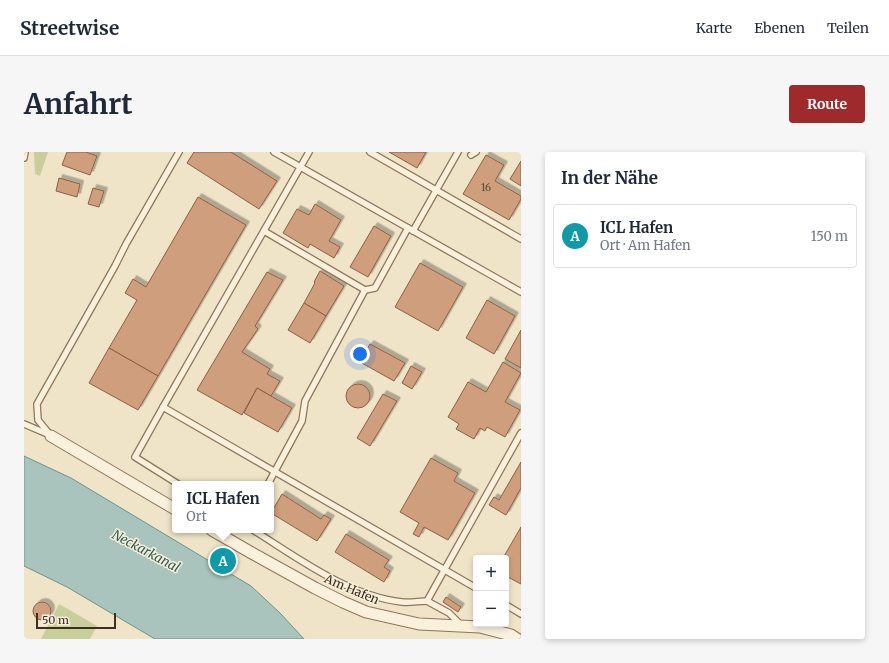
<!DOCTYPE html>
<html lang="de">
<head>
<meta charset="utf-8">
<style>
	body { margin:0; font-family:Merriweather,serif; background:#f6f6f7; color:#1f2937 }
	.controls { position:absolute; right:12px; bottom:12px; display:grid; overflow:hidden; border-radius:4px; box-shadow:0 2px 6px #0003 }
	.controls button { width:36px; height:36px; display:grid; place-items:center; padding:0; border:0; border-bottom:1px solid #e0e1e3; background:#fff; color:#1f2937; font:20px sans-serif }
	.scale { position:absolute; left:12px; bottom:10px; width:80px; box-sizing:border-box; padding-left:4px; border:2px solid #3d2e20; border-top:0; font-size:11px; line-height:14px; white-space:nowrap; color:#3d2e20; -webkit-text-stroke:3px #f7eed8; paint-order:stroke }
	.you { position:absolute; left:336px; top:202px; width:14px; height:14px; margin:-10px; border:3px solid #fff; border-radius:50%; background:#1a73e8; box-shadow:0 0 0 6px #1a73e833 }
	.badge { display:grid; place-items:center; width:26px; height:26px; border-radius:50%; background:#9e2a2b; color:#fff; font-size:13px; font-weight:700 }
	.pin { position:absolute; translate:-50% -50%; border:2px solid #fff; box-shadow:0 1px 4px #0006 }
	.popup { position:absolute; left:148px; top:329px; width:102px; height:52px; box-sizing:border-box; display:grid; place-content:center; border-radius:4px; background:#fff; filter:drop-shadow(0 1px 3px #0005); font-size:13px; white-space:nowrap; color:#747a83 }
	.popup b { font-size:15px; color:#1f2937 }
	.popup::after { content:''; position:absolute; left:50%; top:100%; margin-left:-8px; border:8px solid transparent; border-top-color:#fff }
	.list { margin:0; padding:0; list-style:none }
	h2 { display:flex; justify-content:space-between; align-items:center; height:52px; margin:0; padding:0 16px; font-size:17px }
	h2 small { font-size:13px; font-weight:400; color:#747a83 }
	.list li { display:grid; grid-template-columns:26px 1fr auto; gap:12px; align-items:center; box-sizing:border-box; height:64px; margin:0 8px 8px; padding:0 8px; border:1px solid #e0e1e3; border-radius:4px }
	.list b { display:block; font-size:15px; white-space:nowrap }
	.list p { margin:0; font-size:13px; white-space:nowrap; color:#747a83 }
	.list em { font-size:13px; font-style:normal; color:#747a83 }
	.map { position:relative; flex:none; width:497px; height:487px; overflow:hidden; border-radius:4px }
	header { display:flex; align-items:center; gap:24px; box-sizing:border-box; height:56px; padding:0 20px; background:#fff; border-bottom:1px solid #e0e1e3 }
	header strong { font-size:19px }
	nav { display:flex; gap:22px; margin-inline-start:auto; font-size:14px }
	.intro { display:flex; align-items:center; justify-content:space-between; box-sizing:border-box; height:96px; padding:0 24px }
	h1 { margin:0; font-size:28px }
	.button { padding:10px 18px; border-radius:4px; background:#9e2a2b; color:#fff; font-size:14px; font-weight:700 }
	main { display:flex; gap:24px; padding:0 24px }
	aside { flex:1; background:#fff; border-radius:4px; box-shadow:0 2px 6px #0003 }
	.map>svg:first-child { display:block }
	.green { fill:#c9cf9b }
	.water { fill:#a9c4bc; stroke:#6f938a }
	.building { fill:#cf9f7d; stroke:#8d5f41; filter:url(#shadow) }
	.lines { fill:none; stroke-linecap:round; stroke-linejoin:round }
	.lane-casing { stroke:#8d765c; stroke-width:8 }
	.street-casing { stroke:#8d765c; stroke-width:13 }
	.lane { stroke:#faf1dc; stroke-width:5.5 }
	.street { stroke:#faf1dc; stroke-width:11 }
	.labels { text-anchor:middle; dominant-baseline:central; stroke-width:3; stroke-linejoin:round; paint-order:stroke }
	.number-label { font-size:10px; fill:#624a37 }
	.street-label { font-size:12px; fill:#3d2e20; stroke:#f7eed8 }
	.water-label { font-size:13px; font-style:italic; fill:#2f5d5a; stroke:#f7eed8 }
</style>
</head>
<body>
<header>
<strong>Streetwise</strong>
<nav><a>Karte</a><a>Ebenen</a><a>Teilen</a></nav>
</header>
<div class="intro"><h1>Anfahrt</h1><a class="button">Route</a></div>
<main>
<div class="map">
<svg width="497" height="487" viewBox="0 0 497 487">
	<defs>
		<filter id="shadow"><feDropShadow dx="3.5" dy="-3.5" stdDeviation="0" flood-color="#0004"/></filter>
	</defs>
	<rect width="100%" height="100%" fill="#f0e4c8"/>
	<g class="green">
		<polygon points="10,0 24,0 16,24 11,22"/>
		<polygon points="35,452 73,474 66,487 17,487"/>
	</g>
	<polygon class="water" points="0,304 47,326 227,434 256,461 280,487 131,487 43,435 0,414"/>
	<g class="building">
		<polygon points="43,0 62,0 73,4 66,23 38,13"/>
		<polygon points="170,0 207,0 253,29 235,57 163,11"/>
		<polygon points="365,0 402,0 393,16"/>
		<polygon points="462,3 480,13 471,29 497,44 497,47 485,68 439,42"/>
		<polygon points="497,9 497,34 486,27"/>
		<polygon points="35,26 56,32 53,45 32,39"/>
		<polygon points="69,36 80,39 75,55 64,52"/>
		<polygon points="174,45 222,73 134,224 85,196 113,148 101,141 109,127 122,135"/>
		<polygon points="291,52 317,68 305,89 316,95 310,106 286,92 284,96 259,81 273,57 285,63"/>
		<polygon points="350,74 367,84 344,125 326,115"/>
		<polygon points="396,111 439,135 414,179 371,155"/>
		<polygon points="296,119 320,134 302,164 280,151 291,131 290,130"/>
		<polygon points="243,120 259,128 231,174 234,177 218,200 246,217 243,222 256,229 247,244 233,236 218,263 173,238"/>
		<polygon points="463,148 491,164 470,202 442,186"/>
		<polygon points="280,151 302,164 286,191 264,178"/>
		<polygon points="497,178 497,216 481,207"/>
		<polygon points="346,192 381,211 370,229 336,210"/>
		<polygon points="85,196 134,224 114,258 65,231"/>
		<polygon points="479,210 497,221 481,250 496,258 481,285 463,275 461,279 456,276 450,287 432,277 435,272 424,265 444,230 462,240"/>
		<polygon points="387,214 398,220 388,237 378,231"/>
		<circle cx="334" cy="244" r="12"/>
		<polygon points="233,236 268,256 254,280 220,261"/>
		<polygon points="359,242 373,249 346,294 333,286"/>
		<polygon points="407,306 434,321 430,329 451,341 424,388 400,375 395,385 389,382 395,371 376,360"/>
		<polygon points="497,310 497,336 482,363 465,353 470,345 475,348"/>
		<polygon points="258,342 297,367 300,363 307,367 293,389 247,361"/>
		<polygon points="497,375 497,432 482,424 482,406 479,406"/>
		<polygon points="322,382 365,408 360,415 366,419 360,430 311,400"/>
		<polygon points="194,400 209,409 205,417 189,409"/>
		<polygon points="422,445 437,455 434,460 419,450"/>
		<circle cx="18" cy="459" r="9"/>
	</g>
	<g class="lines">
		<g class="lane-casing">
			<g id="lane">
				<polyline points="250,0 497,140"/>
				<polyline points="346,0 497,87"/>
				<polyline points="447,3 452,0"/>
				<polyline points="0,6 1,0"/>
				<polyline points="240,79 341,138 281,249 278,269 244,332"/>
				<polyline points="389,79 434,0"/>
				<polyline points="341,138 351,136 384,76"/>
				<polyline points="139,255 285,0"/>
				<polyline points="0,272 26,283"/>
				<polyline points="27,284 14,268 13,252 91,114 102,92 155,0"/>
				<polyline points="154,332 111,305 139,255 452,436"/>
				<path d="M229,378C274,406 324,444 378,450C386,451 395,449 403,449L497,281"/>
				<polyline points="403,449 425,461 437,473"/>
				<polyline points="482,453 497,462"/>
			</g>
		</g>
		<g class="street-casing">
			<g id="street">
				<polyline points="27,284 151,357"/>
				<polyline points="188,378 226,400 291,436 319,450 342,460 395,472 456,475 487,483 493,487"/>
			</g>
		</g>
		<use href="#lane" class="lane"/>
		<use href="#street" class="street"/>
	</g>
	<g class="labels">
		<g class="number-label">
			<text x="462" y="35">16</text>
		</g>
		<g class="street-label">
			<text transform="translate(328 437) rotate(23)">Am Hafen</text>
		</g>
		<g class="water-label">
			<text transform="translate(122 399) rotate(28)">Neckarkanal</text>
		</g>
	</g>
</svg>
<div class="controls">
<button>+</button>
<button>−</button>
</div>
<div class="scale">50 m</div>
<div class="you"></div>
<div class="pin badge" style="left:199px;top:409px;background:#0f9aa8">A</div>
<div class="popup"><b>ICL Hafen</b>Ort</div>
</div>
<aside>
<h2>In der Nähe<small></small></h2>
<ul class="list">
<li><span class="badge" style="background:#0f9aa8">A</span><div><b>ICL Hafen</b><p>Ort · Am Hafen</p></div><em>150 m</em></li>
</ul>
</aside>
</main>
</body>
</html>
